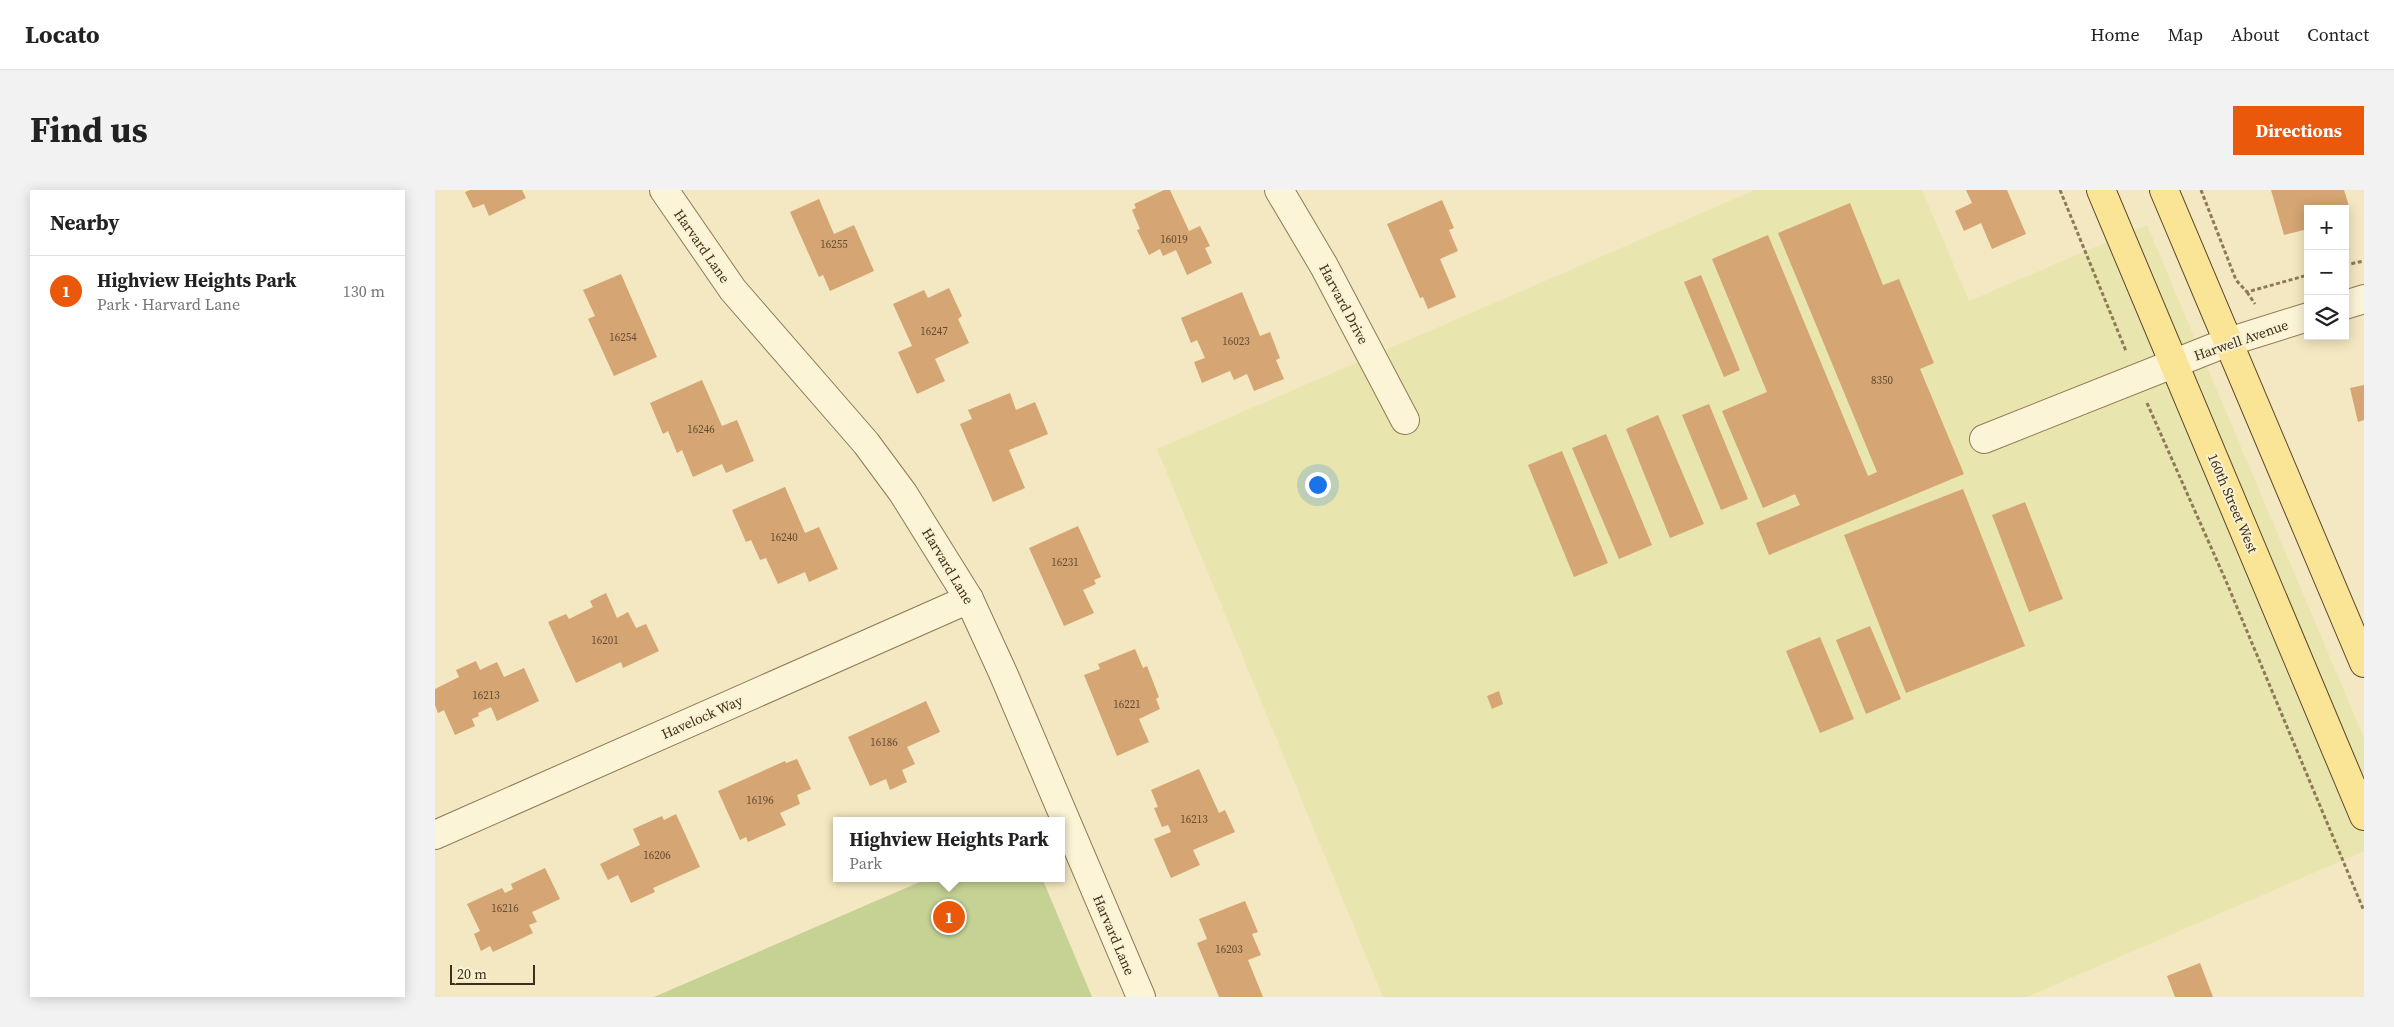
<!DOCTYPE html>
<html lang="en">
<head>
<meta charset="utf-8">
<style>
	body { margin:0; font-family:"Source Serif 4",serif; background:#f2f2f2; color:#222 }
	.controls { position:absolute; right:15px; top:15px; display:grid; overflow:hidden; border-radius:0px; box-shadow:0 2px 12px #0003 }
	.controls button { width:45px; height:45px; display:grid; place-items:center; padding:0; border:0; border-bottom:1px solid #e0e0e0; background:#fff; color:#222; font:25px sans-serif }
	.scale { position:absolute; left:15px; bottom:12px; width:85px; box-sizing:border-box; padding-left:5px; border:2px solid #3d2f1c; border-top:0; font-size:14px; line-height:18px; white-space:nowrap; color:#3d2f1c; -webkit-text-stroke:4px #f9f1d2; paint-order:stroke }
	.you { position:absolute; left:882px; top:294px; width:18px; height:18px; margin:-12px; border:4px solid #fff; border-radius:50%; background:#1a73e8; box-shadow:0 0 0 8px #1a73e833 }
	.badge { display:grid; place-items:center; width:32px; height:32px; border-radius:50%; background:#ea580c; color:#fff; font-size:16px; font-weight:700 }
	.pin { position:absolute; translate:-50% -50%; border:2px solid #fff; box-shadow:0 1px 5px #0006 }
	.popup { position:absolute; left:398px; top:627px; width:232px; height:65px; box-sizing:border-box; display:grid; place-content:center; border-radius:0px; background:#fff; filter:drop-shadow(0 1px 4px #0005); font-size:16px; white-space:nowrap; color:#767676 }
	.popup b { font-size:19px; color:#222 }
	.popup::after { content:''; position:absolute; left:50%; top:100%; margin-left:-10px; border:10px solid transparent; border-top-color:#fff }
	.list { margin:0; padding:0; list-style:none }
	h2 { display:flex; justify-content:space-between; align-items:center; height:65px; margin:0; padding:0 20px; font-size:21px }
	h2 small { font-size:16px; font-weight:400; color:#767676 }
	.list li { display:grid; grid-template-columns:32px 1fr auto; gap:15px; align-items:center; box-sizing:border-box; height:70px; padding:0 20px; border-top:1px solid #e0e0e0 }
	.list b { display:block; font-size:19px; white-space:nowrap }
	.list p { margin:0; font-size:16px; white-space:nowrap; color:#767676 }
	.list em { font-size:16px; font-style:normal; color:#767676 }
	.icon { flex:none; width:28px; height:28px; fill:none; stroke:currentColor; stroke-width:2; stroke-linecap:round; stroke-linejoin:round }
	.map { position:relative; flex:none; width:1929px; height:807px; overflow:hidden; border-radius:0px }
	header { display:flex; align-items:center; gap:30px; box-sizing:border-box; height:70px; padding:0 25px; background:#fff; border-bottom:1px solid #e0e0e0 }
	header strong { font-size:24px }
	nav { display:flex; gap:28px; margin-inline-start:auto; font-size:18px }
	.intro { display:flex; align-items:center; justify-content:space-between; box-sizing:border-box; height:120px; padding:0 30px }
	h1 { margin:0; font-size:35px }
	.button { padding:12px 22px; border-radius:0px; background:#ea580c; color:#fff; font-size:18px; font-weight:700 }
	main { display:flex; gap:30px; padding:0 30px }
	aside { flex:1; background:#fff; border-radius:0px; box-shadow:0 2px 12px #0003 }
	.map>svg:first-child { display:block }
	.farmland { fill:#e9e5ae }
	.green { fill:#c5d294 }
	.building { fill:#d5a573 }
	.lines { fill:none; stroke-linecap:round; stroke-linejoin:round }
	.minor-casing { stroke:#8f7956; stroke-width:30 }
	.major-casing { stroke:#5c462b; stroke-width:30 }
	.path { stroke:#8f7956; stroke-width:3; stroke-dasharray:4 2.5; stroke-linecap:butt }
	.minor { stroke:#fcf4d6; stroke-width:28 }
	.major { stroke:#fae495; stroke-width:28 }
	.labels { text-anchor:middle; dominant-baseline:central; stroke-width:4; stroke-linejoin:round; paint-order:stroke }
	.number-label { font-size:11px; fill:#634c32 }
	.street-label { font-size:14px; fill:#3d2f1c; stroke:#f9f1d2 }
</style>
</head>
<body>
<header>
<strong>Locato</strong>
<nav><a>Home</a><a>Map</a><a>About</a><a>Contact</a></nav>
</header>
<div class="intro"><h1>Find us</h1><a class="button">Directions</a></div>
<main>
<aside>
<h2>Nearby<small></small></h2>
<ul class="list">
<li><span class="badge">1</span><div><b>Highview Heights Park</b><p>Park · Harvard Lane</p></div><em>130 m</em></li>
</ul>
</aside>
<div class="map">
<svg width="1929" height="807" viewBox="0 0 1929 807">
	<rect width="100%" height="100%" fill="#f3e8c1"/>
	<polygon class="farmland" points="1320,0 1487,0 1534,111 1712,35 1929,548 1929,661 1592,807 948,807 722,259"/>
	<polygon class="green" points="494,688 607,688 657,807 219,807"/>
	<g class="building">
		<polygon points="35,0 87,0 91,8 54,26 49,14 38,18 30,2"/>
		<polygon points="729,0 735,0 754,41 765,36 775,56 770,58 777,73 752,85 741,60 728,66 725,59 714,65 702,40 705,39 697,20 701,18 699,14"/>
		<polygon points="1531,0 1572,0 1591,44 1557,59 1546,33 1529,41 1520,21 1537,13"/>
		<polygon points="1836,0 1909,0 1914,16 1906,19 1873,19 1873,39 1849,45"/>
		<polygon points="384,9 399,44 419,35 439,81 395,101 388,85 384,87 355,22"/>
		<polygon points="1007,10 1019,38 1014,40 1023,61 1005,69 1021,107 993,119 988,107 985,108 952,34"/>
		<polygon points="1415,13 1448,95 1464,89 1499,173 1485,179 1529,284 1334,365 1321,333 1365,315 1360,304 1328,318 1287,221 1332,202 1277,69 1333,45 1433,286 1442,282 1343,43"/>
		<polygon points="186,84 222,167 179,186 153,129 160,126 148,100"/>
		<polygon points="1266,85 1305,180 1289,187 1249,92"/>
		<polygon points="514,98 527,126 523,129 534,153 500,169 510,191 482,204 463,162 477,156 458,114 489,100 493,108"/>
		<polygon points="807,102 825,146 835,142 845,168 841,170 849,189 819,201 812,184 799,190 795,181 767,193 759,172 770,168 762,150 756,153 746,128"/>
		<polygon points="267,190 287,236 302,230 319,271 291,283 287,274 258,287 247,260 242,263 233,241 228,244 215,213"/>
		<polygon points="1929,195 1929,230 1923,232 1915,198"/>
		<polygon points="575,203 581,220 600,212 613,244 574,260 590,298 558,312 525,234 537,229 533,220"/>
		<polygon points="1274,214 1313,309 1286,320 1247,225"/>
		<polygon points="1223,225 1269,334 1235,348 1191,239"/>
		<polygon points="1171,244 1217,355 1184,369 1137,258"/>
		<polygon points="1127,261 1173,373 1139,387 1093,275"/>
		<polygon points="350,297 370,343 384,337 403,379 374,392 370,382 343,394 331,368 325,370 316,350 311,352 297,320"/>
		<polygon points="1528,299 1590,456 1471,503 1409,345"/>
		<polygon points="1590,312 1628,409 1594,422 1557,325"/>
		<polygon points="643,336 666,387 659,390 661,394 648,400 659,423 629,436 594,358"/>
		<polygon points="171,403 182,428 193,422 201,438 211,434 224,461 188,478 186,472 141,493 113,432 131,424 134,429 158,417 155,411"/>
		<polygon points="1435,436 1466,509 1431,524 1401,450"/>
		<polygon points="1385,447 1419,529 1385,543 1351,461"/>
		<polygon points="700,459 708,478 712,476 724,507 721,509 725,519 704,529 714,552 682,566 649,485 665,479 663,474"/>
		<polygon points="41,471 45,480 62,472 69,487 89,478 104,511 62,531 56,517 43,523 44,526 37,529 40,536 20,545 9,520 3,523 0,515 0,499 24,487 21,480"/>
		<polygon points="1064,501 1068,514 1057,519 1052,506"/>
		<polygon points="491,511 505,542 472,557 480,574 467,580 472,592 455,600 451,589 435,596 413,547"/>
		<polygon points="362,569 376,599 362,605 365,614 345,623 351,635 313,652 311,647 305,650 283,601 350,571 351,573"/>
		<polygon points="764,579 784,623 790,620 800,642 758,660 765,675 736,688 719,649 736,642 733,635 727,637 719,618 723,617 716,600"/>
		<polygon points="241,624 265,677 218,698 220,702 196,713 183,685 173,690 165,674 205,655 198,639 227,626 229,630"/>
		<polygon points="110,678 125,709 97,722 102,732 94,735 98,743 58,762 55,756 46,761 39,744 45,741 32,714 67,698 70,703 78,699 76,694"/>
		<polygon points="810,711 823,742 817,744 826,765 813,770 828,807 784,807 762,753 772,749 764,729"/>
		<polygon points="1765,773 1778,807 1740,807 1732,786"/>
	</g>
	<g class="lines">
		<g class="minor-casing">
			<g id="minor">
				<polyline points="229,0 298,100 431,253 468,303 534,409 568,483 706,807"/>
				<polyline points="844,0 889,76 970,230"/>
				<polyline points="1910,115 1929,109"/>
				<polyline points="1549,249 1793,152 1873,127"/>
				<polyline points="0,645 534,409"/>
			</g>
		</g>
		<g class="major-casing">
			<g id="major">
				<polyline points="1666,0 1929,626"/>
				<polyline points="1729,0 1929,473"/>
			</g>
		</g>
		<g class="path">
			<polyline points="1625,0 1691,161"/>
			<polyline points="1766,0 1801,90 1812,102 1873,85"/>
			<polyline points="1910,75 1929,71"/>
			<polyline points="1812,102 1820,114"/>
			<polyline points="1712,213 1791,391 1929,721"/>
		</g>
		<use href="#minor" class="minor"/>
		<use href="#major" class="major"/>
	</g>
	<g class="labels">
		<g class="number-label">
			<text x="739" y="49">16019</text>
			<text x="399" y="54">16255</text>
			<text x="499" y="141">16247</text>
			<text x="188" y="147">16254</text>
			<text x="801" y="151">16023</text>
			<text x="1447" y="190">8350</text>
			<text x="266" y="239">16246</text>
			<text x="349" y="347">16240</text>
			<text x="630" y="372">16231</text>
			<text x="170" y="450">16201</text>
			<text x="51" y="505">16213</text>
			<text x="692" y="514">16221</text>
			<text x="449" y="552">16186</text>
			<text x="325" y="610">16196</text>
			<text x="759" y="629">16213</text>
			<text x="222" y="665">16206</text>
			<text x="70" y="718">16216</text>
			<text x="794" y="759">16203</text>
		</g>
		<g class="street-label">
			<text transform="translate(267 56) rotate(55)">Harvard Lane</text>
			<text transform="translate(909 114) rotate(62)">Harvard Drive</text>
			<text transform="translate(1806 150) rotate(-19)">Harwell Avenue</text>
			<text transform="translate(1798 313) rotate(67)">160th Street West</text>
			<text transform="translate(513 376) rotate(59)">Harvard Lane</text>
			<text transform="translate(267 527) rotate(-24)">Havelock Way</text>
			<text transform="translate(679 745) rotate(67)">Harvard Lane</text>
		</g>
	</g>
</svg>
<div class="controls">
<button>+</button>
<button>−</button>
<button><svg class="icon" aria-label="layers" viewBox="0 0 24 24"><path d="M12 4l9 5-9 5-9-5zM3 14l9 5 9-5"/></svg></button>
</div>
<div class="scale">20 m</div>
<div class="you"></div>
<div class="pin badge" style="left:514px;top:727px">1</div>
<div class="popup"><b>Highview Heights Park</b>Park</div>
</div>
</main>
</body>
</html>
